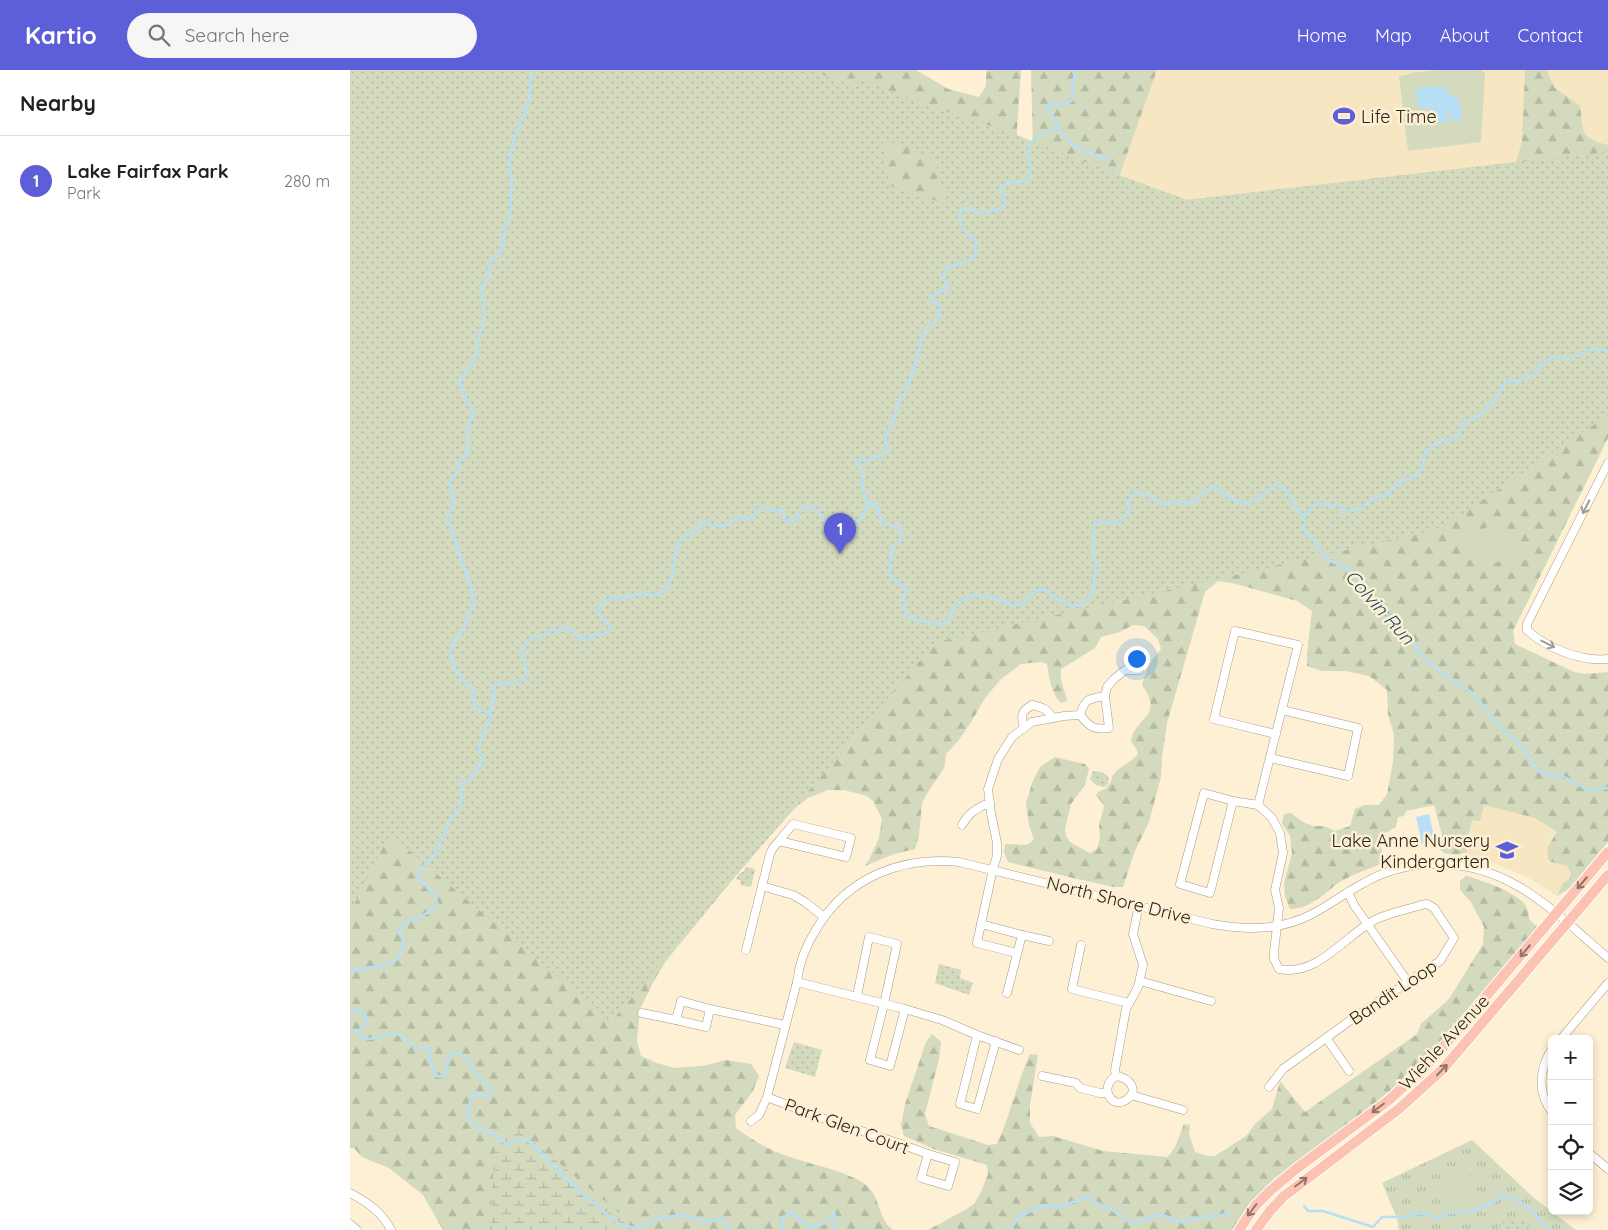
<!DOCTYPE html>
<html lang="en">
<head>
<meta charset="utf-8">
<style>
	body { margin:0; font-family:Quicksand,sans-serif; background:#f6f6f6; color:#202124 }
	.controls { position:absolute; right:15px; bottom:15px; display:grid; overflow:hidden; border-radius:8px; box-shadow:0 2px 8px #0003 }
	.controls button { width:45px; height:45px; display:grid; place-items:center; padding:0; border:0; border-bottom:1px solid #e0e0e0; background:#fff; color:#202124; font:25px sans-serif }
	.you { position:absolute; left:786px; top:588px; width:18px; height:18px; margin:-12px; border:4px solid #fff; border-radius:50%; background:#1a73e8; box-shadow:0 0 0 8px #1a73e833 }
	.badge { display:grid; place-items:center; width:32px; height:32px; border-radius:50%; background:#5c5fd7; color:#fff; font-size:16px; font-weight:700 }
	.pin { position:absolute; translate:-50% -41px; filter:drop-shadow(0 1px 2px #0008) }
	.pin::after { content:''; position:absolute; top:26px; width:18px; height:15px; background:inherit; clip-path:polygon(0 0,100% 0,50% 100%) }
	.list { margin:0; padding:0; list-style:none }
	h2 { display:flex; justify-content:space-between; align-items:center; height:65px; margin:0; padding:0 20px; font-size:21px }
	h2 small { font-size:16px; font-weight:400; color:#757577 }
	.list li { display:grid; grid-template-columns:32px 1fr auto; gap:15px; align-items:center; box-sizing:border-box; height:90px; padding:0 20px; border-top:1px solid #e0e0e0 }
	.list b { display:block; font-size:19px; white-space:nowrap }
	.list p { margin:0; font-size:16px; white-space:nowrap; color:#757577 }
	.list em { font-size:16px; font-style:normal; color:#757577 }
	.icon { flex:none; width:28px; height:28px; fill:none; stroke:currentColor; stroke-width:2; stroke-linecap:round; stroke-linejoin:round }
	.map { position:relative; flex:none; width:1258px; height:1160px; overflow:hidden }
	header { display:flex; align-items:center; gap:30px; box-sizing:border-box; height:70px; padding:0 25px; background:#5c5fd7; color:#fff }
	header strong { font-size:24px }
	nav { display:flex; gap:28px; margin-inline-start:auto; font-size:18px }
	.search { width:350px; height:45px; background:#f6f6f6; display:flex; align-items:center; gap:12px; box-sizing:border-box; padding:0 18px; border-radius:28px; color:#757577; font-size:19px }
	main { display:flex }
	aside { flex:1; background:#fff }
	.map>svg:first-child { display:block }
	.built { fill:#f7e6c2 }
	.grass { fill:url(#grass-tufts) }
	.forest { fill:url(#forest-firs) }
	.wetland { fill:url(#wetland-marsh) }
	.park { fill:url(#park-dots); fill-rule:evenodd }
	.garden { fill:#d3dabe }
	.water { fill:#b7e0f7 }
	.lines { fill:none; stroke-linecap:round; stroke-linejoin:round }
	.stream { stroke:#b7e0f7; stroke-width:2.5 }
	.minor-casing { stroke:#a89b80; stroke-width:9 }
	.major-casing { stroke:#fff; stroke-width:12 }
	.minor { stroke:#fff; stroke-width:8 }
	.major { stroke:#fdc3b2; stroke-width:10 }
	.oneway { stroke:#9e9c97 }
	.oneway2 { stroke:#927365 }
	.labels { text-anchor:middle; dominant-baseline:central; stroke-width:5; stroke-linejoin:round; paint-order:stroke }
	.poi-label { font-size:18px; fill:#282318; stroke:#fef0d4; text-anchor:start }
	.street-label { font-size:18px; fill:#282318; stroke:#fef0d4 }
	.water-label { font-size:19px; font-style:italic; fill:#184b63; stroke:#fef0d4 }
</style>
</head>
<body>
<header>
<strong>Kartio</strong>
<div class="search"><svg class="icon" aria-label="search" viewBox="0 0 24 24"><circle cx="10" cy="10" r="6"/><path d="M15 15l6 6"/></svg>Search here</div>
<nav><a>Home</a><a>Map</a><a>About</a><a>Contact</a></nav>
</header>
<main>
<aside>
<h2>Nearby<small></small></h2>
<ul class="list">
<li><span class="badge">1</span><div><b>Lake Fairfax Park</b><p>Park</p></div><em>280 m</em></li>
</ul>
</aside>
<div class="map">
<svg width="1258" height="1160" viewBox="0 0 1258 1160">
	<defs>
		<pattern id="grass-tufts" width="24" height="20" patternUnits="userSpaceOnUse" patternTransform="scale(1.25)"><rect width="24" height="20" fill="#d3dabe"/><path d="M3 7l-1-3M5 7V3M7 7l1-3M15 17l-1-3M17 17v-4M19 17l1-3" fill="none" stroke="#b5bba3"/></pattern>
		<pattern id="forest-firs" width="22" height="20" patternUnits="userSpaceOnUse" patternTransform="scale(1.25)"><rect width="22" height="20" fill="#d3dabe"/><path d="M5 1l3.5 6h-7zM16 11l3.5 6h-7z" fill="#b5bba3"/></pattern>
		<pattern id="wetland-marsh" width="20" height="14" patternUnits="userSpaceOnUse" patternTransform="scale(1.25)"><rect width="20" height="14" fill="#d3dabe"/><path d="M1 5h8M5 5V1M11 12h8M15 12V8" fill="none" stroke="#b5bba3"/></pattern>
		<pattern id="park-dots" width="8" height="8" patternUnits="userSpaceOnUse" patternTransform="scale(1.25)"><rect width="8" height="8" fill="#d3dabe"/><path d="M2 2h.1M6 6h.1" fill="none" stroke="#b5bba3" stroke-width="1.8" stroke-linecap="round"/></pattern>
	</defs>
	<rect width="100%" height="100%" fill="#fef0d4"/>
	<g class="built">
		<polygon points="769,0 1258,0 1258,82 838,130 761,102"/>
		<polygon points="1134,735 1185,748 1207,763 1201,770 1201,792 1217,796 1221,804 1219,809 1213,813 1207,826 1177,807 1133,789 1114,784 1117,782 1118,766 1122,750"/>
	</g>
	<polygon class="grass" points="1122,1070 1184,1128 1226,1160 1049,1160 1047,1148 1032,1113"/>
	<g class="forest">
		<path d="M20,0H566L598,19L629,27L636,16V0H671L667,59L665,143L684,120L681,0H807L769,107L835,130L1166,92L1172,72L1175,0H1197L1204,17L1230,36C1234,62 1229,68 1258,75V368L1163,561L1165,574L1224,602L1235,604L1258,602V772L1219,819L1207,826L1213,813L1219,809L1221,804L1217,796L1201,792L1198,788L1197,778L1207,762L1185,748L1134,735L1130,751L1122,750L1118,766L1117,782C1110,785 1096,786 1090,780L1093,769L1084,735L1056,741L1054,746L1048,747L1046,757L1030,766L1033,793C1019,799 1003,804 990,812C974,823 961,839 940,839L935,827L934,813L942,783L940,766L932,753L934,744L941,743L953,752L963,756H974L985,761L1000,756L1005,739L1015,735H1029L1037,724L1043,692L1044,665L1038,644L1037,620L1019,606L996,601H972L957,596V584L962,541L947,531L882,513L868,511L855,522L817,653L812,687L811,707L799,752L784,783L773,817H764L723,808L658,792L654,782L655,774L677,775L684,770L679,754L676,734L682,713L690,697L705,687L735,694L739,699L735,715L721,734L715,759L716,766L720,772L740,783L747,779L750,768L749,756L754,736L746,725C749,720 755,720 758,716C762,712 761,708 763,705C770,696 781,693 788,684L787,680L781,671C786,645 815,648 792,615L797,599L802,590L811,579L808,569L794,556L783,555L770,562L751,567L745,578L711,599C709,611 715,619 717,631L711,633C701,623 699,607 697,594L691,592L671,594L651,609L635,628L623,649L609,670L596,684L594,698L578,722L572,733L569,765L565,779L544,784L515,796L519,790L529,768L532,749L523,731L517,726L494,720H478L458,728L445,738L392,798L316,891L305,909L290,939L287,971L291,986L307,993L324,998L353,996L376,990L401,994L409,1006L403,1021L385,1045L386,1058C403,1071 421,1081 440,1087C463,1095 488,1099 510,1111C533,1124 525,1146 543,1160H93L73,1125L39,1098L12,1087L4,1078H0V209Z"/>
		<path d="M1116,806C1131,810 1167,822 1176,836C1181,845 1175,849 1187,856L1181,866L1078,987L1057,1007L1020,1037L924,1109L899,1134L882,1160H578L615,1140L624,1134L631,1122L638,1104L637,1095L584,1079L554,1066L551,1055L555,1034L576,972L582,964L591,972L589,989L575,1044L579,1056L638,1075L647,1074C660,1045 667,1013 680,984L688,985L680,1035V1053L689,1067L703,1066L753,1081L818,1087L825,1077L834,1054L840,1055L839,1064L845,1082L858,1086H865L896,1066L905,1054L922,1039L930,1011L955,1042L1067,964L1071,954L1099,929L1133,874L1134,857L1121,832L1110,820V811Z"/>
	</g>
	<polygon class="wetland" points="168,1059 279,1151 278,1160 142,1160 141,1149 145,1070"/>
	<g class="park">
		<path d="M0,0H460L506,17L509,10L515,12L577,35L659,62L761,102L838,130L1258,82V345L1090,459L586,572L261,952L50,773L36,771L0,843ZM532,69L585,88L596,134L540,116Z"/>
		<path d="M743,701C750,701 756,703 759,709L758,714L754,717L746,715L740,709Z"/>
		<polygon points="396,797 405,799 401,817 390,815 391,811 386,809 390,803 393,802"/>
		<polygon points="589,894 611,900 610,908 623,913 619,925 585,913"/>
		<polygon points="444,972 472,980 465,1007 435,998"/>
		<path d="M1157,1148C1167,1147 1177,1152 1183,1160H1146Z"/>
	</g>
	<g class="garden">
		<polygon points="1086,0 1131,0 1135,3 1131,72 1058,81 1049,6 1061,4 1061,3"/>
		<polygon points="1152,450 1167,483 1130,500 1115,467"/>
		<path d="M1103,1098C1128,1099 1117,1116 1123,1129L1121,1134C1117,1135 1113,1137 1109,1137C1104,1136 1102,1133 1099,1130C1087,1118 1085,1106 1103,1098Z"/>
		<polygon points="690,1103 692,1114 672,1117 671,1106"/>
	</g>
	<g class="water">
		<polygon points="1091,16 1096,18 1099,25 1107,27 1109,29 1112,50 1101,51 1099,38 1097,40 1098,52 1070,55 1069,43 1084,40 1083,38 1069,39 1066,19"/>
		<polygon points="1079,744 1085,771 1072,774 1066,747"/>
	</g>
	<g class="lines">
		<g class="stream">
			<polyline points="707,57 706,51 696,36 718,33 722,30 723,12 726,0"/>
			<path d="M518,435L512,416L514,404L506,393L509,389L520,390L539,380L535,371L538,360L545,347L549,329L555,324L558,315L566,292L574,262L576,258L584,253L589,246L590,238L588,233L582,232L580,228C585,222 591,223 597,218L596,211L593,207L595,199C611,191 632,194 625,169C614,166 612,156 609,146L613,139L619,138C628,147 641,140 652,138L655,133L651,118L657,113L671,112L680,107C681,98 679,95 678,87C677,68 692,64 707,57L724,76L758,90"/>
			<path d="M954,446L967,433L981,436L987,434L991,436L992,443L1011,438L1028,426H1036C1045,416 1051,409 1066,407L1069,399L1073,396L1075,382C1080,379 1084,375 1089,372C1103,366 1111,374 1112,353C1116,351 1119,351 1123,349C1136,343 1150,325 1155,312L1172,310L1183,305L1191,295L1200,288H1223L1233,283L1245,278L1258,281"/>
			<path d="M140,642L123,638L125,624C114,612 96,593 102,576C105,569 110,565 113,560C118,550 117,544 124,535L121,518L97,447C107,432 104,428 99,412L109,399L107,393L112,388L117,386L118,355L124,344L112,321L110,309L127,286V273L133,252L134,230L130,218L141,204L138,195L152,181V172L160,142L162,114L159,93L164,68L178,35L182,0"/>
			<path d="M0,902C12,898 39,896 46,890C50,886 53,877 55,872L49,862L52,853C65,848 78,846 87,834L86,827L71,811L68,805L71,798L84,786L99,752L110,737L112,730L111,714L121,707L134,689L129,680V675L140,648L142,633L144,629V616C156,608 167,620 178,605L171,581L181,568L191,566L201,560H209L219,557L228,567L237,570L244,565H253L260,557C257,551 251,549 247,543L250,535L256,531L265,528L284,526L293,522L294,524C333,529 317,491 330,472C334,467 340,463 346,461L352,452C358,453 366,457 373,456C385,454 385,443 400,449L404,447L406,440L414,437L421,440L433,441L435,450L444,452L452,439L459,436C460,436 465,439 466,439C473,447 475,460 490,457C497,456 498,452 508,451C514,445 515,436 522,433L527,436L532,454L547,456L552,463L551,470L543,476L539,502L541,506L557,519V522L553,525L556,538L555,543L559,548L589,555L596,553C606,535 611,524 633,526C637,527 641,527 645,528C652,530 658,536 666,535C679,535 680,517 695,520C699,521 703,526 707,529C714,533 721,535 729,536L740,527L743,520L746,495L743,485L744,455L745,452C750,451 753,453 758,453C765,454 772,448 778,445L779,438L777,433L785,423L791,422L815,434L830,432L841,433L847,429L854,421L863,417C874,421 881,432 894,433C907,434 918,416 928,416C939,416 942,433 947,439C950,443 953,444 955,448C956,452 955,456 954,460L959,467L963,469L970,481L981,491L1000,500L1008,508L1015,522L1029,538L1045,550L1077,592L1124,624L1151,659L1168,672L1190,702L1196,704L1214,707L1238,720L1258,718"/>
			<polyline points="0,940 12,942 17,947 16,952 9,962"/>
			<path d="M0,959L9,962L14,969C25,970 35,963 45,964C60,967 57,981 77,977L80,980C80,990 81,998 87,1006L93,1007L97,1001L98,988L103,982C119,984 120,997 129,1007C132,1011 137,1015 141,1019V1025L135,1026L123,1023L117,1042L122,1052L125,1055L148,1067L157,1075L163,1071L178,1070L234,1125L269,1154L284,1158L316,1147L332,1145L357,1152L370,1149L378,1155L379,1160"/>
			<path d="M954,1136L958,1141H973L1023,1157L1032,1147H1057L1068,1143L1075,1144L1089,1148L1100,1142L1110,1143L1122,1141L1145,1131L1152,1125C1162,1127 1177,1134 1184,1142C1191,1151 1190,1154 1200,1160"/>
			<polyline points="432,1160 433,1147 442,1143 460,1158 475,1153 484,1143 486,1149 484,1160"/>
			<polyline points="661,1160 666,1150 670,1146 687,1138 696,1136 709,1137 731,1129 738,1128 771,1145 781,1153 789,1152 803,1146 812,1145 832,1152 848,1148 878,1144"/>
		</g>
		<g class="minor-casing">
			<g id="minor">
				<path d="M1258,393L1177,554V560C1196,578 1232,592 1258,589"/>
				<path d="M730,645C740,657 743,660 759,658L755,626"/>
				<path d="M674,658C671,646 670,642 682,635C691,637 699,639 702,648"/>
				<polyline points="920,688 998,706 1008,658 932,640"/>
				<path d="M883,731L854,723L830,814L860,823L883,731L908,735L922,748L930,763L933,783L925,820L929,838L924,882V889L929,899C966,907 993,868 1023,851C1035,844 1056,840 1071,835L1077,834L1084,838L1104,868L1090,891L1005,947L933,999L919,1017"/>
				<polyline points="908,735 948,575 885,561 864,649 926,664"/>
				<path d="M612,755C618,743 627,737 640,733"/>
				<polyline points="412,816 443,825 455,832 474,847"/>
				<polyline points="998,822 1004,835 1058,912"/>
				<polyline points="631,854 627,873 667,883"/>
				<polyline points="672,865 699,871"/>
				<polyline points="731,875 722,919 778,933"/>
				<polyline points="396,880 420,784 423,778 429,771 496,787 501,768 443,754 429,771"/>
				<polyline points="790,911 861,931"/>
				<polyline points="447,912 555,939 592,950 627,965 669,980"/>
				<path d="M657,923L672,865L631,854L643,799L647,786V773L641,743L638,719L648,689L662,667L682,652L714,646L730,645C735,628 739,629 755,626L757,617L764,609L775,600H789"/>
				<polyline points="507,926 519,867 547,874 534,934 520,990 540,996 555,939"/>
				<polyline points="360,939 356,957 326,950 331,931 360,939 435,955"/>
				<polyline points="292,943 326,950"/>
				<polyline points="627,965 610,1034 627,1039 646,971"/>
				<polyline points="977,969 999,1001"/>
				<polyline points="1211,969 1258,913"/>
				<path d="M1202,979C1189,999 1187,1023 1202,1042"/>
				<polyline points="692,1006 726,1013 730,1018 750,1023 757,1023"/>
				<path d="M766,1006C780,1008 790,1021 776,1030C762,1040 748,1017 766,1006L765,1000L776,939L788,917L793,895L783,864L789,835"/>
				<polyline points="781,1025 833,1040"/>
				<polyline points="417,1027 469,1047 548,1073 578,1084"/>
				<path d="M401,1051L409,1045L417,1027L447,912C449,893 456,875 467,858C498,807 552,786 609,792L862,854C896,860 930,861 962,844C980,835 996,822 1014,813C1034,801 1059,795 1083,794C1160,792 1204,842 1258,888"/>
				<polyline points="1239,1083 1258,1099"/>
				<polygon points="578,1084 605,1092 598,1116 571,1108"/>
				<path d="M0,1123C17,1132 32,1142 41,1160"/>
				<polyline points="0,1154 7,1160"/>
			</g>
		</g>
		<g class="major-casing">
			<g id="major">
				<polyline points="889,1160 906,1135 921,1120 946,1099 1039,1030 1084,988 1258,782"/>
				<polyline points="906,1160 920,1141 933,1127 1050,1038 1093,999 1258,805"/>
			</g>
		</g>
		<use href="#minor" class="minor"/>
		<use href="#major" class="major"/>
	</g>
	<defs><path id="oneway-shaft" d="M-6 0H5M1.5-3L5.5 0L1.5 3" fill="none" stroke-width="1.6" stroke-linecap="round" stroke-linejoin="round" transform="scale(1.25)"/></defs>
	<g class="oneway">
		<use href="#oneway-shaft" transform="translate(1236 437) rotate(117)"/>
		<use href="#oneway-shaft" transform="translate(1198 574) rotate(27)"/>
	</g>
	<g class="oneway2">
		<use href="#oneway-shaft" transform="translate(1232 813) rotate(130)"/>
		<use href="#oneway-shaft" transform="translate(1175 881) rotate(130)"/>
		<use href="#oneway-shaft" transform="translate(1092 1000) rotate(-46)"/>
		<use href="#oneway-shaft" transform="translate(1028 1038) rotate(143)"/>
		<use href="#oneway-shaft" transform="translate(951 1112) rotate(-37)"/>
		<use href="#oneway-shaft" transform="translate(902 1140) rotate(127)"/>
	</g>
	<defs>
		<g id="stadium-bare" transform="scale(1.725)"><path d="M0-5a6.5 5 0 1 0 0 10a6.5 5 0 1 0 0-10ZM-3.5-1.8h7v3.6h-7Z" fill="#5c5fd7" stroke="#fef0d4" stroke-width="2.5" paint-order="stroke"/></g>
		<g id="school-bare" transform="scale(1.725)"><path d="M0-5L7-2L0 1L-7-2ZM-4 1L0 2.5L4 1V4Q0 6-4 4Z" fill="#5c5fd7" stroke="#fef0d4" stroke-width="2.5" paint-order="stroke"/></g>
	</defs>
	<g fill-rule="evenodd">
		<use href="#stadium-bare" x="994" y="46"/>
		<use href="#school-bare" x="1157" y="780"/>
	</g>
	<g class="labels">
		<g class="poi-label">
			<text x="1011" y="46">Life Time</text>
			<text x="1140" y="770" text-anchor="end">Lake Anne Nursery<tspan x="1140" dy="21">Kindergarten</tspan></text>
		</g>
		<g class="street-label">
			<text transform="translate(769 830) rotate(14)">North Shore Drive</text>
			<text transform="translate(1043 922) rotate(-34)">Bandit Loop</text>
			<text transform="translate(1094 972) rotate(-47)">Wiehle Avenue</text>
			<text transform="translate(497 1056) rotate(20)">Park Glen Court</text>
		</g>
		<g class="water-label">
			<text transform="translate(1030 537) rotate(48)">Colvin Run</text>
		</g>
	</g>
</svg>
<div class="controls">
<button>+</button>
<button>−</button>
<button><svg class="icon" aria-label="locate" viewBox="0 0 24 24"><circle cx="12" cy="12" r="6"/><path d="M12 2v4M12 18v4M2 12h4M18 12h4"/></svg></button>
<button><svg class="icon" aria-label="layers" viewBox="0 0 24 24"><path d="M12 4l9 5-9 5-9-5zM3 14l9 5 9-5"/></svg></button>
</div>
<div class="you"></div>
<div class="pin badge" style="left:490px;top:484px">1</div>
</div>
</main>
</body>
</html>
